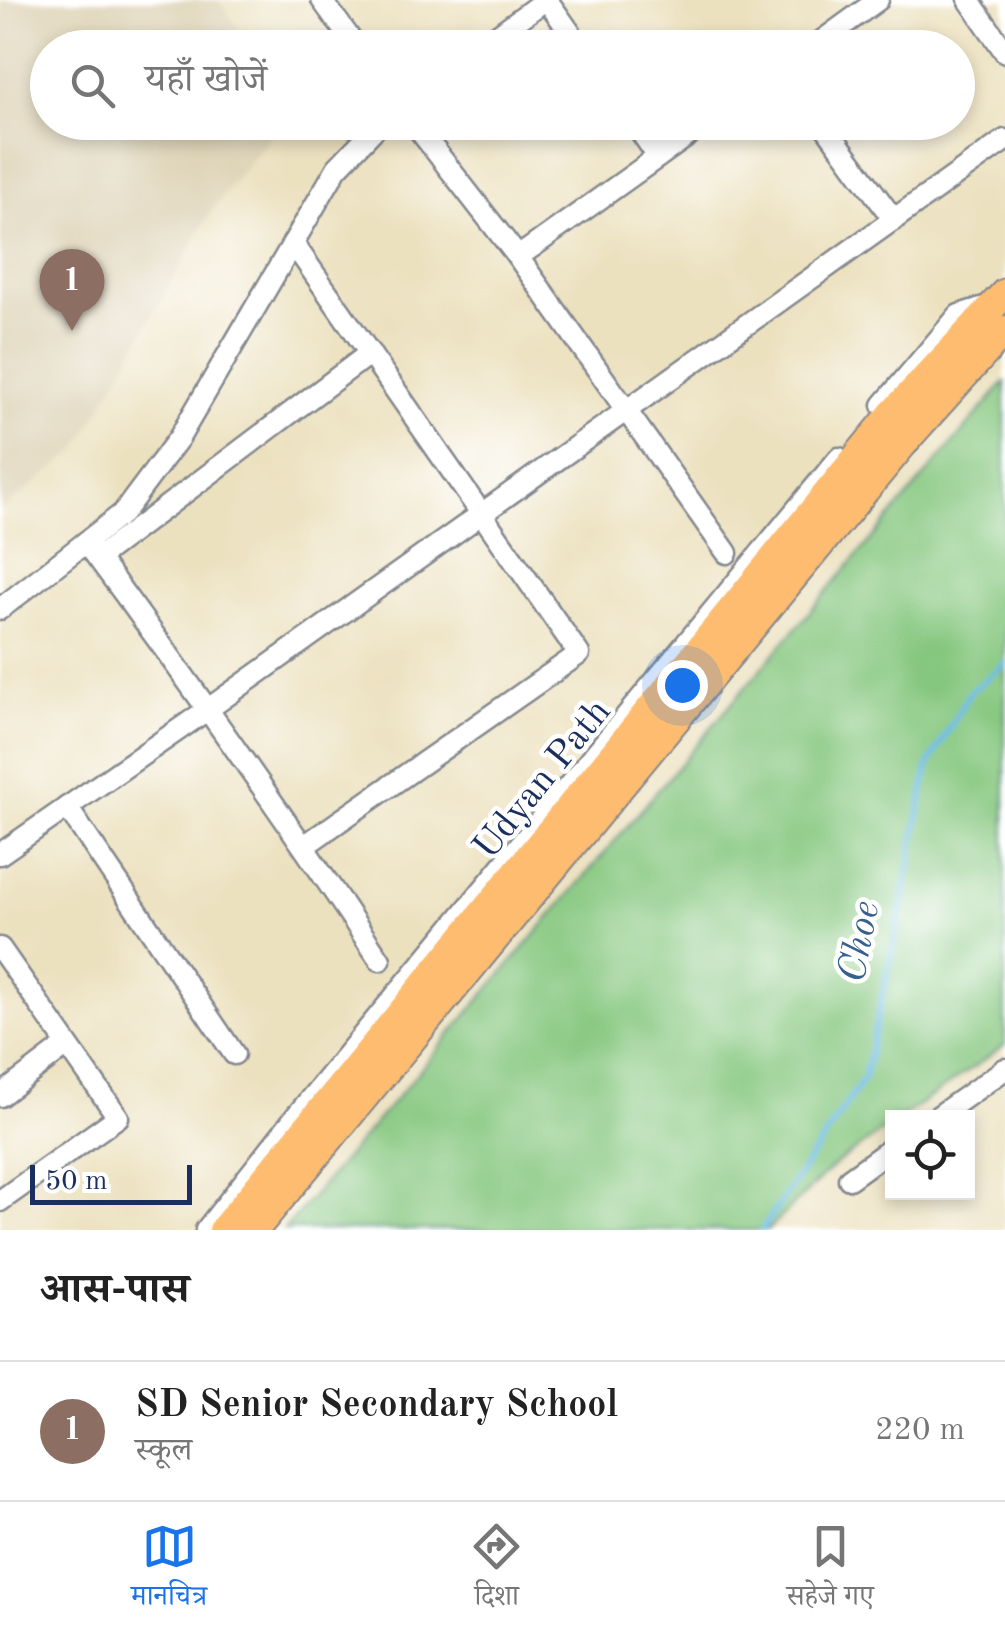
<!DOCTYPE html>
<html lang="hi">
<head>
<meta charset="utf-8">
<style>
	body { margin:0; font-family:"Old Standard TT","Noto Serif Devanagari",serif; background:#f6f6f6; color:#222 }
	.controls { position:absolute; right:30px; bottom:30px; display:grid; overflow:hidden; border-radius:0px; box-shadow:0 5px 15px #0003 }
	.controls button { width:90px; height:90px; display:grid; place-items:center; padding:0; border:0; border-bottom:2px solid #e0e0e0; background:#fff; color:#222; font:50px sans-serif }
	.scale { position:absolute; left:30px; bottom:25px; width:162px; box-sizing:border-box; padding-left:10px; border:5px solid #1b2f5e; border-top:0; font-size:28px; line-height:35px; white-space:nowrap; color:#1b2f5e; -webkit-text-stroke:8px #fff; paint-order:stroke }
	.you { position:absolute; left:682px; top:685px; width:35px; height:35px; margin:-25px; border:8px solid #fff; border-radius:50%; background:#1a73e8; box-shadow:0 0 0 15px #1a73e833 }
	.badge { display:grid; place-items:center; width:65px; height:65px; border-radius:50%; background:#1a73e8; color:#fff; font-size:32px; font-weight:700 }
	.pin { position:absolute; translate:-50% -82px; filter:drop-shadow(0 2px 5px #0008) }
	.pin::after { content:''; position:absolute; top:52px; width:35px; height:30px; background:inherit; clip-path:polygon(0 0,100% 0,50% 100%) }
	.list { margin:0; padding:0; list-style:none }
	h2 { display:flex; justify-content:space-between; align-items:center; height:130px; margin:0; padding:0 40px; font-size:42px }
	h2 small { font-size:32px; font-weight:400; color:#767676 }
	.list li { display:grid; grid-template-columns:65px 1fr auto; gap:30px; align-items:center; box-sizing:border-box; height:140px; padding:0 40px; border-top:2px solid #e0e0e0 }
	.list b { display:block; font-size:38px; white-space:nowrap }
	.list p { margin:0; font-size:32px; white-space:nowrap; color:#767676 }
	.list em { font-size:32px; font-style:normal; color:#767676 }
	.icon { flex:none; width:55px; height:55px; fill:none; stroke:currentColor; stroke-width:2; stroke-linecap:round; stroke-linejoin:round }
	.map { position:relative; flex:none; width:1005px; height:1230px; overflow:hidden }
	.search { position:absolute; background:#fff; box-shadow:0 5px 15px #0003; left:30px; right:30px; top:30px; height:110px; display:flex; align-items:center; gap:25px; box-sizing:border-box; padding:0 35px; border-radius:55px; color:#767676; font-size:38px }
	.sheet { height:270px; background:#fff }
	nav { display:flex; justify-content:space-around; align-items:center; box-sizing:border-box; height:140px; border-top:2px solid #e0e0e0; background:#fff; font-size:28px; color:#767676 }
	nav a { display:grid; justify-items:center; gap:5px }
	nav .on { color:#1a73e8 }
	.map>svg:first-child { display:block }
	.built { fill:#ded3b6 }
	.green { fill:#86c77f; stroke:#507b6e; stroke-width:2.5 }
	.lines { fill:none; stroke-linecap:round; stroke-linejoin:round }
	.stream { stroke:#67bae3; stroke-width:6 }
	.minor-casing { stroke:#84888e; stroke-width:25 }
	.major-casing { stroke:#84888e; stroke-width:32 }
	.minor { stroke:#fff; stroke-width:20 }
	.major { stroke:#febc70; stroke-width:28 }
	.labels { text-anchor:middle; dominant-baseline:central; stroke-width:9; stroke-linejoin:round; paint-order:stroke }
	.street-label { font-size:38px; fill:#1b2f5e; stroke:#fff }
	.water-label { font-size:40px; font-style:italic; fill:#36608d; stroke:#fff }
</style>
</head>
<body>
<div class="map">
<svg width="1005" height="1230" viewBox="0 0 1005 1230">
	<rect width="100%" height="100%" fill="#fff"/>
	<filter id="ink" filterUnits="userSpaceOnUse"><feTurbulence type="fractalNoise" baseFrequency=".01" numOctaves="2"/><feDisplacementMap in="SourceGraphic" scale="20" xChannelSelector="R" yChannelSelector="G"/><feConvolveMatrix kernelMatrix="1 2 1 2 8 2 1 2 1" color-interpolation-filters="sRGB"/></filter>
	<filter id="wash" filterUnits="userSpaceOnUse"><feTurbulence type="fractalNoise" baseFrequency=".0048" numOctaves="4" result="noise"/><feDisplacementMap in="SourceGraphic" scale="40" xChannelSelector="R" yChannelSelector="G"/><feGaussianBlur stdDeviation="2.25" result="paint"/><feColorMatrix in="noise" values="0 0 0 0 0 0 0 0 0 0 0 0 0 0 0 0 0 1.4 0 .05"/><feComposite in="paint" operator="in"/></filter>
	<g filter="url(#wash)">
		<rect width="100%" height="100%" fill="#ece1bf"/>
		<polygon class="built" points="0,0 219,0 251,47 48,48 48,122 281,123 210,213 77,450 0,511"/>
		<polygon class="green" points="1005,382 1005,1045 902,1117 892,1118 892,1124 833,1166 768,1230 284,1230"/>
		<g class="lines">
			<polyline class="stream" points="762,1230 864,1078 902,906 928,766 970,692 1005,664"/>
		</g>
	</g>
	<g filter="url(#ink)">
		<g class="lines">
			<g class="minor-casing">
				<g id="minor">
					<polyline points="322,0 357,48"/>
					<polyline points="547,0 581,48"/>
					<polyline points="969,0 1005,52"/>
					<polyline points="480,48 545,0"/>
					<polyline points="812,48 878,0"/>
					<polyline points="413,122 518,257 727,553"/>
					<polyline points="634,122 658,157"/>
					<polyline points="822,122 894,220"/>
					<polyline points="293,243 579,654 304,846"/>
					<polyline points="518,257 707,122"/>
					<polyline points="883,405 959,315 991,305"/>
					<path d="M86,542C188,679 285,818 380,960"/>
					<polyline points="98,558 370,353"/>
					<polyline points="0,609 123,513 179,438 337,168 381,122"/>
					<polyline points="67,807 234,1054"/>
					<polyline points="0,854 204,712 1005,140"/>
					<polyline points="0,948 118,1117 0,1201"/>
					<polyline points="0,1096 67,1045"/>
					<polyline points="936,1118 1005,1069"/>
					<polyline points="849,1179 892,1148"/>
					<polyline points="206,1230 292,1121 839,458"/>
				</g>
			</g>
			<g class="major-casing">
				<g id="major">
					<polyline points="223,1230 893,413 1005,293"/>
					<polyline points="254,1230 911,434 1005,330"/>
				</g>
			</g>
			<use href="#minor" class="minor"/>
			<use href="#major" class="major"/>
		</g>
	</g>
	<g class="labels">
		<g class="street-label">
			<text transform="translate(543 780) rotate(-51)">Udyan Path</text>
		</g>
		<g class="water-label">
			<text transform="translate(861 942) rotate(-79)">Choe</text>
		</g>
	</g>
</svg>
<div class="controls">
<button><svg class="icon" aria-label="locate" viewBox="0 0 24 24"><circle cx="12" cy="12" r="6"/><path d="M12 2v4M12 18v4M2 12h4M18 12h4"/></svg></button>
</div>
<div class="scale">50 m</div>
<div class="you"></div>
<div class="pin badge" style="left:72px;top:331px;background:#8d6e63">1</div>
<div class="search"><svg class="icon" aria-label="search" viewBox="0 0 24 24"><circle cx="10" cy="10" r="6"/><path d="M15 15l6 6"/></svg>यहाँ खोजें</div>
</div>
<section class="sheet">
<h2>आस-पास<small></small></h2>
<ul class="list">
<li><span class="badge" style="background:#8d6e63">1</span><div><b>SD Senior Secondary School</b><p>स्कूल</p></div><em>220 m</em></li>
</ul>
</section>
<nav>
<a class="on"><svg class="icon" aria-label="map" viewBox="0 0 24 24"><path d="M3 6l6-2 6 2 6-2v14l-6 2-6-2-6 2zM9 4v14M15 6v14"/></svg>मानचित्र</a>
<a><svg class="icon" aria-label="directions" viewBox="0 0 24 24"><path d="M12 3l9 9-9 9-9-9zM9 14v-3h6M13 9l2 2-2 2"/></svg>दिशा</a>
<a><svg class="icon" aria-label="saved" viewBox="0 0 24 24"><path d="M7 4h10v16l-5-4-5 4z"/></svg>सहेजे गए</a>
</nav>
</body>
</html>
